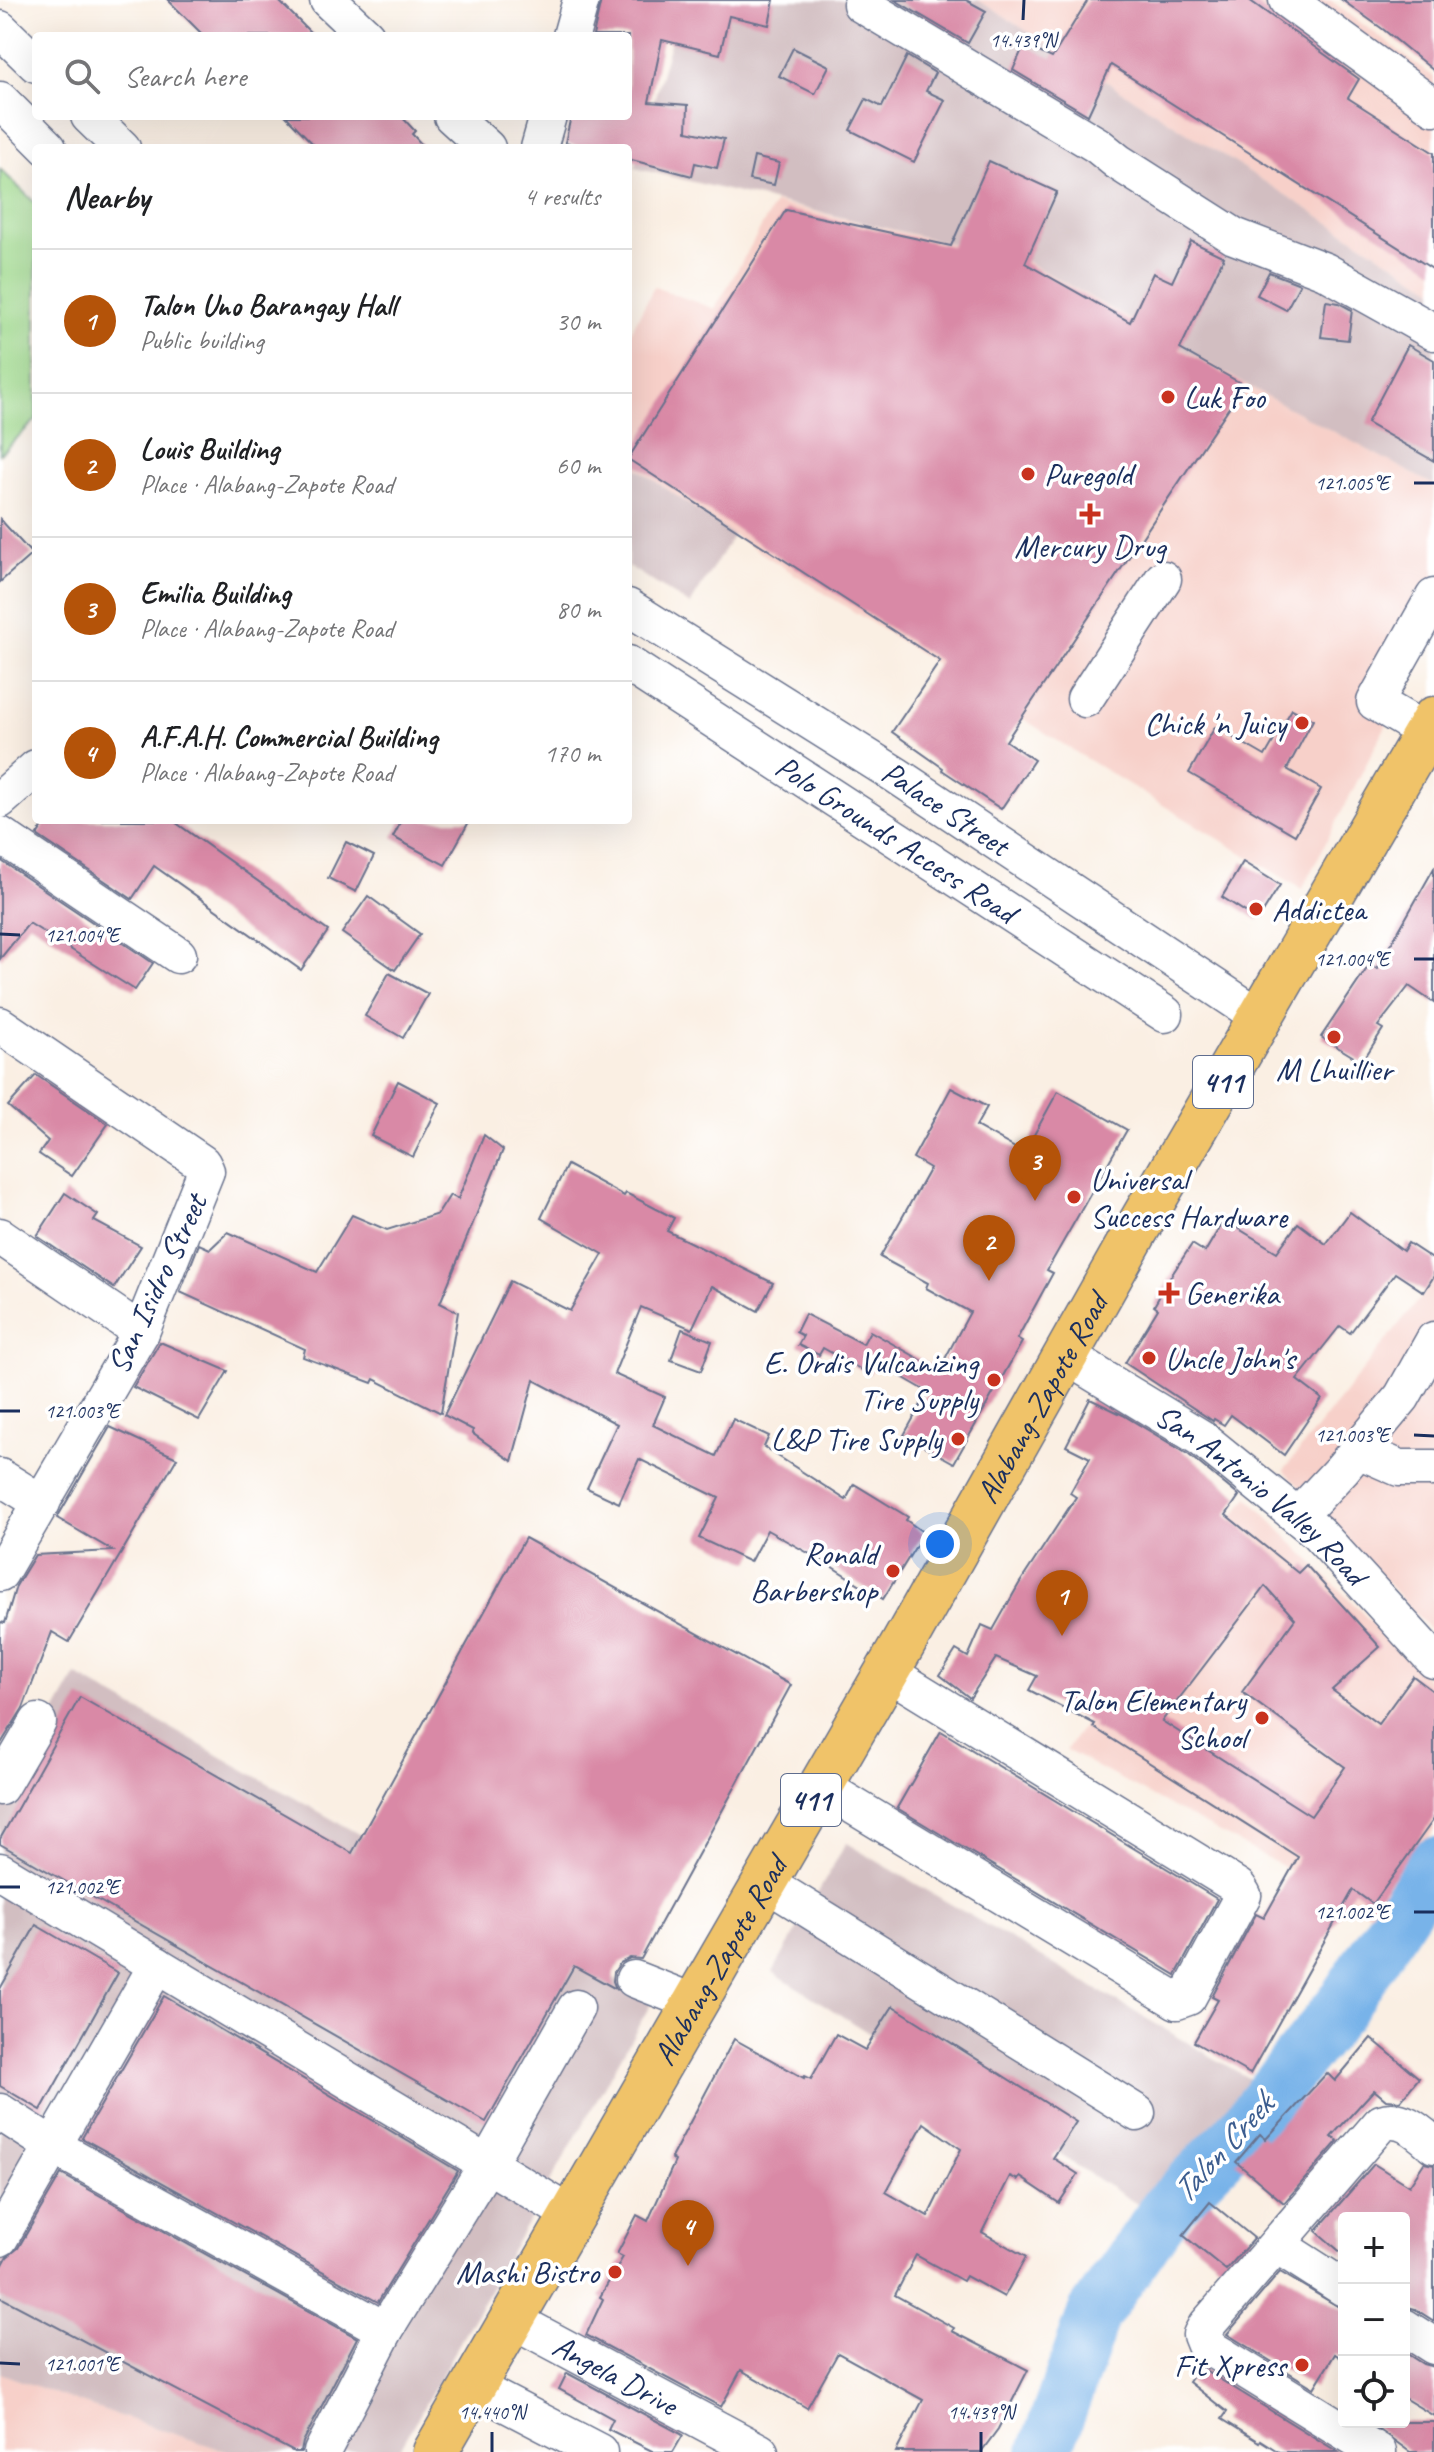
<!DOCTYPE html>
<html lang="en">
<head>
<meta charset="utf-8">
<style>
	body { margin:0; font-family:Caveat,sans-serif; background:#f2f2f2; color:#202124 }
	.controls { position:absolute; right:24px; bottom:24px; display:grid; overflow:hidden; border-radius:8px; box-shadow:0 8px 32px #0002 }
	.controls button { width:72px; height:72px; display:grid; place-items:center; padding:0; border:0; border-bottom:2px solid #e0e0e0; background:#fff; color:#202124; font:40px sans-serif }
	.you { position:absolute; left:940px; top:1544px; width:28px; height:28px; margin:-20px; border:6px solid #fff; border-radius:50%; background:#1a73e8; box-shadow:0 0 0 12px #1a73e833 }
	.badge { display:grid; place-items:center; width:52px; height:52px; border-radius:50%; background:#b45309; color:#fff; font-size:26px; font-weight:700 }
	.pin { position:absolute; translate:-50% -66px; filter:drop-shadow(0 2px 4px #0008) }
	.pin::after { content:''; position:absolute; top:42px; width:28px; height:24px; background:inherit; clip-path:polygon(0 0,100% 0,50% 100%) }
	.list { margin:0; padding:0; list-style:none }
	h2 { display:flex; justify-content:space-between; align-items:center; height:104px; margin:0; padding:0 32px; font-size:34px }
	h2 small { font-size:26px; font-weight:400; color:#757577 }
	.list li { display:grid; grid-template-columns:52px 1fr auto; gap:24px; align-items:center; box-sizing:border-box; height:144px; padding:0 32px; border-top:2px solid #e0e0e0 }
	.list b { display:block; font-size:30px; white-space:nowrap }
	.list p { margin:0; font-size:26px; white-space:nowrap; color:#757577 }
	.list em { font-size:26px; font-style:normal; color:#757577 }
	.icon { flex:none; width:44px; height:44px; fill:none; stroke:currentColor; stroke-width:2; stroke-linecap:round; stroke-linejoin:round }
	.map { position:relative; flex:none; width:1434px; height:2452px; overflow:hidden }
	.search { position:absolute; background:#fff; box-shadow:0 8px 32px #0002; left:32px; top:32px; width:600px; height:88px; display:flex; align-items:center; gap:20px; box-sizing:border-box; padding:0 28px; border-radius:8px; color:#757577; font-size:30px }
	.panel { position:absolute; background:#fff; box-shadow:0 8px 32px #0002; left:32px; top:144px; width:600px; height:680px; border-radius:8px }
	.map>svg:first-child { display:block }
	.built { fill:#f7d0c9 }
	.industrial { fill:#d2bec1 }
	.green { fill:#9fd98c; stroke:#5d8475; stroke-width:2 }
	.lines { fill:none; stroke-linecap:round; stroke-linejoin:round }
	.river { stroke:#78b3e9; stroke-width:54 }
	.building { fill:#d989a6; fill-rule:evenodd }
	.minor-casing { stroke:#69728d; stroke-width:39 }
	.highway-casing { stroke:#69728d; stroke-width:47 }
	.minor { stroke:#fff; stroke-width:36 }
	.highway { stroke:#f0c369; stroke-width:44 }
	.ticks { fill:none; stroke:#1b2f5e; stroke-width:3 }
	.poi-dot { fill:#c8321e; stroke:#fff; stroke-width:3 }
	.labels { text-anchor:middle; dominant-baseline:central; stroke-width:7; stroke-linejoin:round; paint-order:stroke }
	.shield { fill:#fff; stroke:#5f6d8e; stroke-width:2 }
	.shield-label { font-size:30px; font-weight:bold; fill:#1b2f5e }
	.poi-label { font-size:32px; fill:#1b2f5e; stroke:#fff; text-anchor:end }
	.street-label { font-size:32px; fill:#1b2f5e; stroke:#fff }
	.water-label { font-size:34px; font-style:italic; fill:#3c5d8f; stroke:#fff }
	.ticks-label { font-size:20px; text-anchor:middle; fill:#1b2f5e; stroke:#fff; stroke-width:7; stroke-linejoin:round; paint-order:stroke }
</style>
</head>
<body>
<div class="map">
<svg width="1434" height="2452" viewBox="0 0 1434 2452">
	<rect width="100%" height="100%" fill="#fff"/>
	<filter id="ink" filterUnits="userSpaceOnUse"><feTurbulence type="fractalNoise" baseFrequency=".0125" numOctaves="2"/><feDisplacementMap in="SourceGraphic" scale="16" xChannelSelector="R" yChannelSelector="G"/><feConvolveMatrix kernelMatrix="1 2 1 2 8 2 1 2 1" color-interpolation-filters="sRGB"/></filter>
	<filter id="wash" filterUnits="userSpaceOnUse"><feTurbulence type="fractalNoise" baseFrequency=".006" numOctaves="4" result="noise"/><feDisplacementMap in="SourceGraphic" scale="32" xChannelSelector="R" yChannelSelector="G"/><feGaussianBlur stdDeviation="1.8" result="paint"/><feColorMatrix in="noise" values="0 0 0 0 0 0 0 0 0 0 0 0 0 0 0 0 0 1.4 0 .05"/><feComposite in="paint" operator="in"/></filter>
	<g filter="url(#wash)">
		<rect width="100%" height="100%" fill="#faefe3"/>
		<g class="built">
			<polygon points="978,0 1330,0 1434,77 1434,289"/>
			<polygon points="775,203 1027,262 1270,398 1434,485 1434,632 1302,889 1085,758 733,535 628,462 628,337 654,287 715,309"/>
			<polygon points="1434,1280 1434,1634 1284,1470"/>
			<polygon points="1248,1497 1434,1686 1434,1830 1373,1915 1066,1750"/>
			<polygon points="0,2373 86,2405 229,2452 0,2452"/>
		</g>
		<g class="industrial">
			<polygon points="682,0 978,0 1434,289 1434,485 1270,398 1027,262 635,168"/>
			<polygon points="628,462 733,535 690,605 628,566"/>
			<polygon points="76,1675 653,2000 398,2452 229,2452 86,2405 0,2373 0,1811"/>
			<polygon points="846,1843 1262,2086 1148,2211 773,1972"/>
		</g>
		<polygon class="green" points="0,169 36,204 36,420 0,454"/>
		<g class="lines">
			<polyline class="river" points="1045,2452 1094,2314 1169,2206 1237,2137 1339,2009 1434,1864"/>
		</g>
		<g id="blocks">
			<g class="building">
				<polygon points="168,0 278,0 314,36 204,36"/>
				<polygon points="601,0 774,0 769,25 729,16 720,54 662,40 649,102 688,105 687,131 724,139 717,168 695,163 692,176 628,159 628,148 583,148 565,143 571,116 628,116 628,36 593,36"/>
				<polygon points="895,0 966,0 986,11 968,43"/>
				<polygon points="1088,0 1249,0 1359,79 1348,98 1434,153 1434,270 1111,65 1088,115 1013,70 1024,45 1052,58"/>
				<polygon points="1342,0 1434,0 1434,71 1384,30"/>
				<polygon points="793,48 829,66 815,94 779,76"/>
				<polygon points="907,56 935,73 926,91 945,100 914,162 850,130 866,99 882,107"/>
				<polygon points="286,116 401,116 415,131 412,134 425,148 317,148"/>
				<polygon points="754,157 779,163 774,185 749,180"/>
				<polygon points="989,161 1057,192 1025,263 1130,322 1153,273 1172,282 1191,241 1224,257 1180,349 1244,385 1006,741 1034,760 1001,809 942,770 943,768 892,732 940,661 628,459 786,210 951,246"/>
				<polygon points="1269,272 1300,284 1286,310 1257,295"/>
				<polygon points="1326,301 1339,303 1352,310 1348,340 1321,337"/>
				<polygon points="1408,345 1434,360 1434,461 1367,423"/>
				<polygon points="0,519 32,554 0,582"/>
				<polygon points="1292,709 1313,720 1287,769 1321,789 1295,835 1189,773 1215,727 1265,756"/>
				<polygon points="47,820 172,820 328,931 301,970 154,866 132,899 37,835"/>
				<polygon points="402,820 470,820 445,865 393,837"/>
				<polygon points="346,842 374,856 356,892 328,878"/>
				<polygon points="0,860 153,963 135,990 29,923 0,959"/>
				<polygon points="1243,862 1280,885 1258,920 1222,897"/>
				<polygon points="1434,868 1434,1003 1409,986 1378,1026 1383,1029 1362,1062 1321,1037 1370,964 1377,969"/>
				<polygon points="368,896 420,934 395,970 342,933"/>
				<polygon points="389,973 428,994 403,1038 365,1016"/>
				<polygon points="36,1075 108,1124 72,1176 39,1154 48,1141 8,1106"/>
				<polygon points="398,1081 440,1103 413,1157 371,1136"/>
				<polygon points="951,1088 987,1107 976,1126 1024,1153 1058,1091 1127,1130 1047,1270 1053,1273 1017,1339 1022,1342 954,1463 904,1435 928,1392 876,1362 869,1374 823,1348 819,1355 798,1345 803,1336 796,1332 805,1314 863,1344 870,1331 939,1370 970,1312 926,1288 928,1283 880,1257 930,1168 913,1158"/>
				<polygon points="484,1135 503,1150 440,1303 458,1312 441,1413 374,1379 372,1383 303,1357 305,1349 180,1292 199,1244 210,1249 228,1232 317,1272 352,1215 387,1230 438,1214 450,1195 458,1199"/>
				<polygon points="567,1165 624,1196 626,1193 674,1218 667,1231 773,1283 758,1311 712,1286 692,1329 641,1307 614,1374 665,1397 653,1425 716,1456 733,1419 769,1436 764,1447 846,1500 854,1484 908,1517 906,1520 924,1533 883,1599 826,1563 767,1530 750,1562 699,1538 719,1498 639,1459 619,1503 587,1488 617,1424 534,1380 512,1461 472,1433 473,1430 444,1415 510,1281 570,1311 603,1254 541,1218"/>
				<polygon points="65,1193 98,1215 94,1221 141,1246 114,1288 37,1236"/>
				<polygon points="1350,1212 1403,1251 1408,1243 1434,1260 1434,1276 1424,1292 1395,1273 1350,1333 1340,1326 1297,1380 1322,1399 1284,1455 1231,1415 1224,1425 1214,1419 1213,1421 1125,1363 1158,1309 1154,1306 1171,1276 1192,1244 1205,1252 1224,1220 1277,1252 1298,1223 1326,1244"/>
				<polygon points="682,1329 712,1341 701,1371 671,1360"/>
				<polygon points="160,1342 228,1371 199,1420 133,1387"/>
				<path d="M1090,1399L1123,1415L1189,1455L1239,1496L1226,1515L1298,1573L1306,1565L1380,1647L1332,1690L1378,1724L1413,1676L1434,1692V1819L1373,1904L1353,1890L1250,2074L1194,2042L1218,2000L1212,1997L1256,1914L1264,1918L1298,1857L1093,1727L1095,1724L1029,1690L1037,1676L996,1658L970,1698L940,1675L956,1650L968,1657L982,1625L993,1630L1019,1584L1076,1497L1070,1493L1090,1458L1066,1446ZM1265,1586L1295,1619L1242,1692L1345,1767L1311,1816L1162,1721Z"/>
				<polygon points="110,1427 177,1458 69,1642 52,1632 23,1708 0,1745 0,1622 5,1623 16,1586 35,1555 113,1551 57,1518"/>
				<polygon points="525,1538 791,1685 641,1959 630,1958 620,1963 614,1972 613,1981 616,1989 574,1966 486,2122 0,1844 0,1839 80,1697 352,1853"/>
				<polygon points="941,1731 1217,1899 1176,1975 897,1808"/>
				<polygon points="36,1925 118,1973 41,2110 0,2086 0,1989"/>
				<polygon points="164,1996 458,2171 378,2302 82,2138"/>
				<path d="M893,2006L1076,2122L1053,2158L1078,2174L1059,2203L1020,2177L1018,2180L1010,2176L982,2232L1026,2257L1004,2297L966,2276L963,2281L916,2255L895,2295L954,2328L952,2331L1028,2370L998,2429L981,2452H896L923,2400L838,2353L807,2408L741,2370L721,2407L586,2335L603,2299L600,2297L623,2257L617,2254L637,2215L648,2221L675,2161L671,2158L734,2039L804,2078L805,2076L811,2079L836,2034L865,2050ZM924,2123L961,2149L928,2216L886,2192Z"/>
				<polygon points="1371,2038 1419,2078 1400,2101 1386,2100 1374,2090 1331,2137 1338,2141 1284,2203 1236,2162 1260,2134 1266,2139 1327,2073 1335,2081"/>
				<polygon points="1424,2163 1434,2165 1434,2321 1415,2309 1404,2306 1404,2218 1344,2218 1344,2255 1316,2231 1374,2164 1409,2186"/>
				<polygon points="61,2174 357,2338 303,2442 301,2452 294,2452 0,2297 0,2270 7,2257 18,2248"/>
				<polygon points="1210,2202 1254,2238 1226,2270 1183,2235"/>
				<polygon points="1280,2272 1344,2310 1344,2360 1335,2354 1314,2388 1227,2334"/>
				<polygon points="1404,2352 1423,2364 1434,2367 1434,2416 1404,2398"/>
				<polygon points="1200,2367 1338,2452 1279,2452 1260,2440 1259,2442 1222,2419 1227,2412 1189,2382"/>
				<polygon points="567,2373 683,2435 673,2452 654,2452 608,2429 613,2419 559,2389"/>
				<polygon points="1369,2422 1434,2422 1434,2452 1410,2452"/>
			</g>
		</g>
	</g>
	<g filter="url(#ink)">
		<use href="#blocks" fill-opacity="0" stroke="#69728d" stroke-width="2"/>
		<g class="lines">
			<g class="minor-casing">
				<g id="minor">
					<polyline points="328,0 366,36"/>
					<polyline points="1287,0 1434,107"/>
					<polyline points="861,4 1097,145 1118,162 1234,236 1325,271 1434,332"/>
					<polyline points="0,29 36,64"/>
					<polyline points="571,36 581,0"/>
					<polyline points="0,100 48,148"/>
					<polyline points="89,116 122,148"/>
					<polyline points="452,116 487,148"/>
					<polyline points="539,148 548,116"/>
					<path id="s1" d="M628,607L896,775L1260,1017"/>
					<path id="s2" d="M628,664L1165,1014"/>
					<polyline points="1085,699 1163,579"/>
					<polyline points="1426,732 1375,702 1434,597"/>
					<polyline points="0,800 36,768"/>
					<polyline points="0,835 178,955"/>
					<polyline points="0,1025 202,1163 206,1171 141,1332 0,1573"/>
					<polyline points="0,1236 141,1332"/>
					<path id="s3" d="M1066,1356L1201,1438L1317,1532L1434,1660"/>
					<polyline points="1358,1450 1399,1468 1434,1468"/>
					<polyline points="0,1477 42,1503"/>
					<polyline points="1298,1516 1342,1469 1402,1397 1434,1340"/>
					<polyline points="819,1785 1177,2001 1188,1997 1243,1895 1238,1887 886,1671"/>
					<polyline points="0,1787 38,1722"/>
					<polyline points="0,1871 572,2215"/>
					<polyline points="763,1881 1137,2113"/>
					<polyline points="634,1979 695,2003"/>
					<polyline points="0,2112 53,2146 385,2330"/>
					<polyline points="0,2238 157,1965"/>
					<polyline points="1277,2245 1344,2288"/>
					<path id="s4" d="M513,2320L760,2452"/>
					<polyline points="1404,2327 1434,2346"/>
					<polyline points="474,2387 599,2452"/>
					<polyline points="322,2452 385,2330 488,2163 576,2008"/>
					<path d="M1378,2452L1205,2345L1201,2335L1206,2326L1381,2123C1402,2115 1419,2132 1434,2145"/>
				</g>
			</g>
			<g class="highway-casing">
				<g id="highway">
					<path id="s5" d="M435,2452L902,1646L1137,1229L1434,719"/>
				</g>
			</g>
			<use href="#minor" class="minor"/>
			<use href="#highway" class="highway"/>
		</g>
	</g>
	<path class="ticks" d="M1023,20L1024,0M1414,483H1434M0,934L20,935M1414,959H1434M0,1411H20M1414,1435L1434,1436M0,1887H20M1414,1912H1434M0,2363L20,2364M492,2452V2432M981,2452V2432"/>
	<g class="poi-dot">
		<circle cx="1168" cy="397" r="8"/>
		<circle cx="1028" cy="474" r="8"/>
		<path d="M1086 502h8v8h8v8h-8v8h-8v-8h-8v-8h8z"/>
		<circle cx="1302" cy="723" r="8"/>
		<circle cx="1256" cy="909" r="8"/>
		<circle cx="1334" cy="1037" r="8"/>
		<circle cx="1074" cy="1197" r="8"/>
		<path d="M1165 1281h8v8h8v8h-8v8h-8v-8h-8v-8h8z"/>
		<circle cx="1149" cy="1358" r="8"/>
		<circle cx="994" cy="1380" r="8"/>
		<circle cx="958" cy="1439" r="8"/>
		<circle cx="893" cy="1571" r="8"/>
		<circle cx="1262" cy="1718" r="8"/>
		<circle cx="615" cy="2272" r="8"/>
		<circle cx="1302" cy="2365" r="8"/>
	</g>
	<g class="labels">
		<g class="shield">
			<rect x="1193" y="1056" width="60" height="52" rx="6"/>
			<rect x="781" y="1774" width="60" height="52" rx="6"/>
		</g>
		<g class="shield-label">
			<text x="1223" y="1082">411</text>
			<text x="811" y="1800">411</text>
		</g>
		<g class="poi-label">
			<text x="1184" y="397" text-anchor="start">Luk Foo</text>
			<text x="1044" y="474" text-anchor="start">Puregold</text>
			<text x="1090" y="546" text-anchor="middle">Mercury Drug</text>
			<text x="1286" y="723">Chick 'n Juicy</text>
			<text x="1272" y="909" text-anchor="start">Addictea</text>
			<text x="1334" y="1069" text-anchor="middle">M Lhuillier</text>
			<text x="1090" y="1179" text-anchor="start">Universal<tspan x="1090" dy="37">Success Hardware</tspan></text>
			<text x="1185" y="1293" text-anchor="start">Generika</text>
			<text x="1165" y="1358" text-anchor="start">Uncle John's</text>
			<text x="978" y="1362">E. Ordis Vulcanizing<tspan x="978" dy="37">Tire Supply</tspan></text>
			<text x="942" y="1439">L&amp;P Tire Supply</text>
			<text x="877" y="1553">Ronald<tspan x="877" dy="37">Barbershop</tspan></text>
			<text x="1246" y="1700">Talon Elementary<tspan x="1246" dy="37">School</tspan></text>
			<text x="599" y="2272">Mashi Bistro</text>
			<text x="1286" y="2365">Fit Xpress</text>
		</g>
		<g class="street-label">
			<text stroke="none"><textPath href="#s1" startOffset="376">Palace Street</textPath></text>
			<text stroke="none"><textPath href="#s2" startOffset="320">Polo Grounds Access Road</textPath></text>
			<text transform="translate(157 1284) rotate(-65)">San Isidro Street</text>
			<text stroke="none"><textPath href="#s5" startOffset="1216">Alabang-Zapote Road</textPath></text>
			<text stroke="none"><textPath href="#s3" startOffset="240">San Antonio Valley Road</textPath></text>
			<text stroke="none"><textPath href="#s5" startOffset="568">Alabang-Zapote Road</textPath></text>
			<text stroke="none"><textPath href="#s4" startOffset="116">Angela Drive</textPath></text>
		</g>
		<g class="water-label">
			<text transform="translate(1222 2148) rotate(-48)">Talon Creek</text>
		</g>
	</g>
	<g class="ticks-label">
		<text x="1023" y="47">14.439°N</text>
		<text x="1352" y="490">121.005°E</text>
		<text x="82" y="942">121.004°E</text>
		<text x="1352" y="966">121.004°E</text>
		<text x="82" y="1418">121.003°E</text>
		<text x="1352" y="1442">121.003°E</text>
		<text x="82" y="1894">121.002°E</text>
		<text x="1352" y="1919">121.002°E</text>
		<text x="82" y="2371">121.001°E</text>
		<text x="492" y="2419">14.440°N</text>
		<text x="981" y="2419">14.439°N</text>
	</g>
</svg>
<div class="controls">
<button>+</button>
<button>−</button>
<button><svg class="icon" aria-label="locate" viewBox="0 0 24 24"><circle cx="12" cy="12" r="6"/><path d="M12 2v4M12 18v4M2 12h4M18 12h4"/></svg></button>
</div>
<div class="you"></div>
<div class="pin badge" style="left:1062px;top:1636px">1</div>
<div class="pin badge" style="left:989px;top:1281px">2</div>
<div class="pin badge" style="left:1035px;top:1201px">3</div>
<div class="pin badge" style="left:688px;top:2266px">4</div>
<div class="search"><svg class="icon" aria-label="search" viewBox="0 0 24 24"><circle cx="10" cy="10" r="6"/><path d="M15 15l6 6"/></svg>Search here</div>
<section class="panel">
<h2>Nearby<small>4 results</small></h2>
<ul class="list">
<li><span class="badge">1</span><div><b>Talon Uno Barangay Hall</b><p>Public building</p></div><em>30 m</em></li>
<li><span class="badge">2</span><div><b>Louis Building</b><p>Place · Alabang-Zapote Road</p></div><em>60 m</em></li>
<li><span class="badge">3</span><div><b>Emilia Building</b><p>Place · Alabang-Zapote Road</p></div><em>80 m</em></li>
<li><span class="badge">4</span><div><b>A.F.A.H. Commercial Building</b><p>Place · Alabang-Zapote Road</p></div><em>170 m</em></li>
</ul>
</section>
</div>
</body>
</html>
